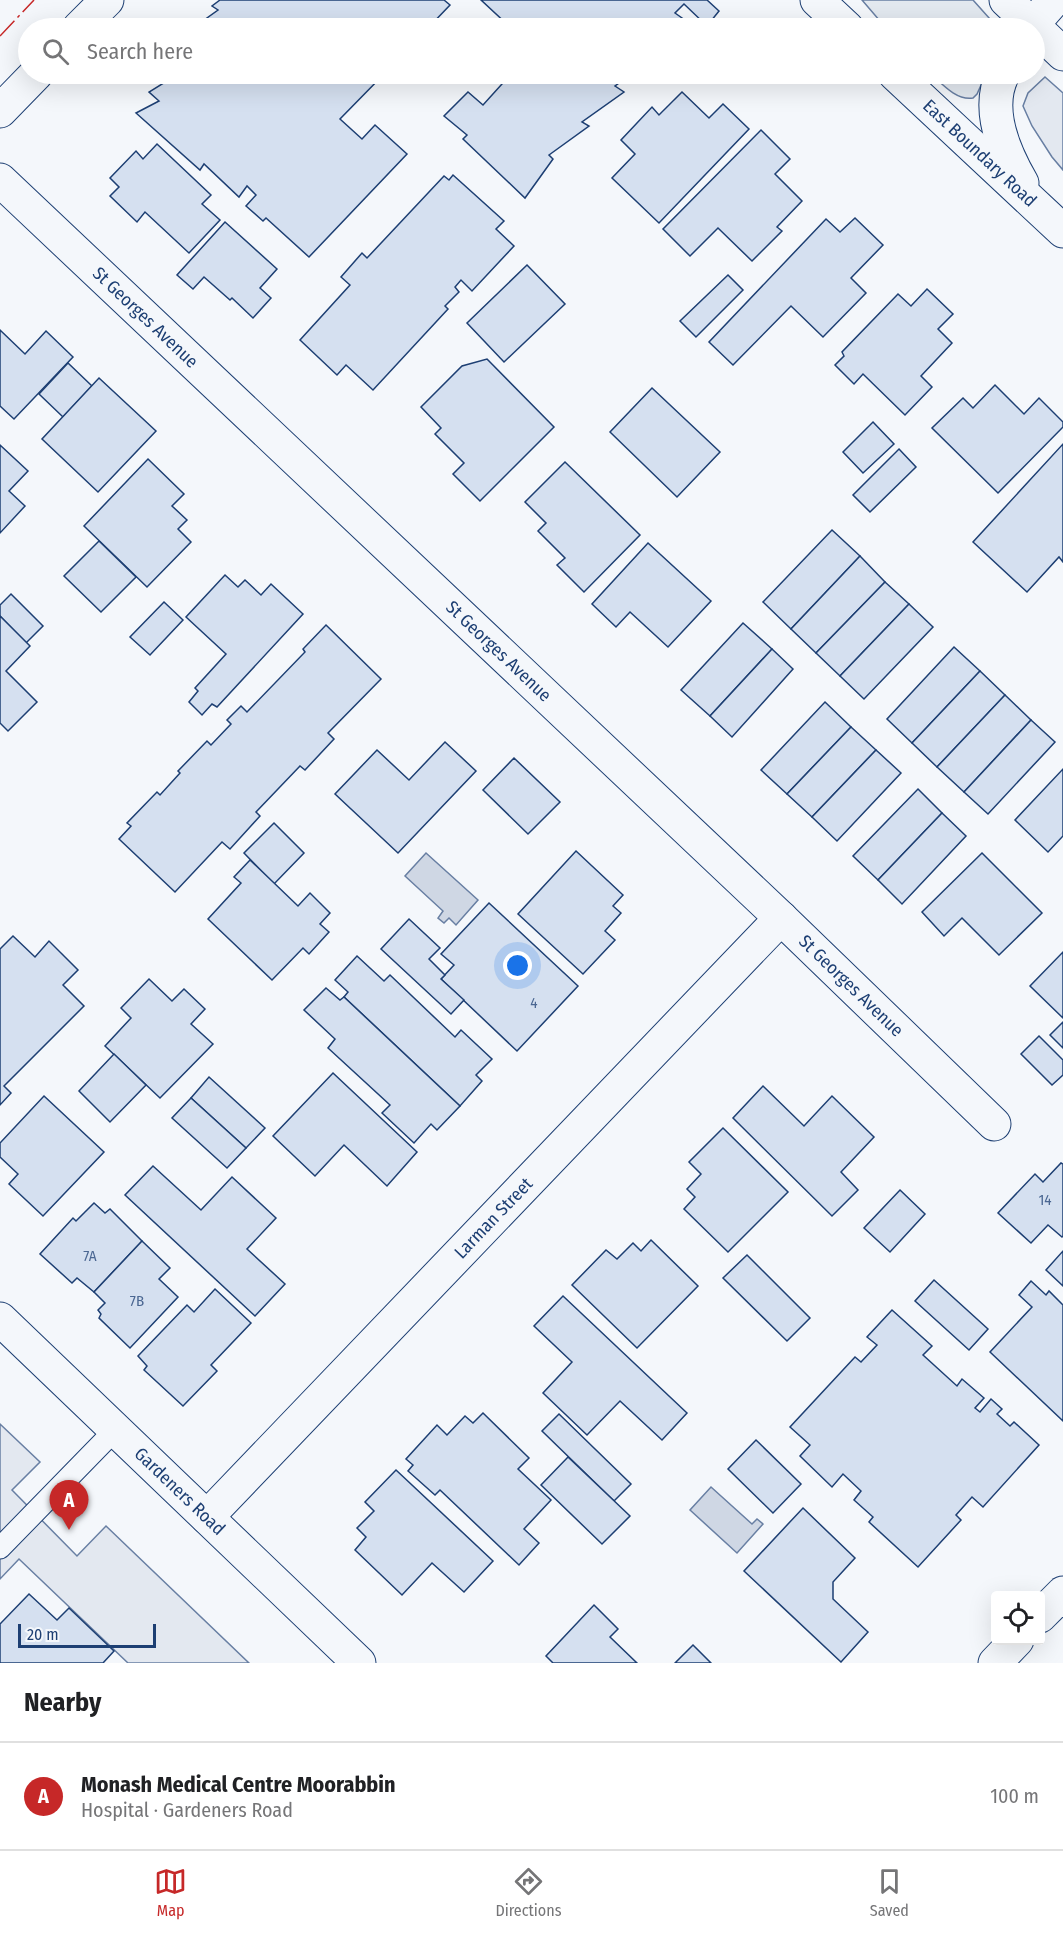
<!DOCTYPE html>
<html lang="en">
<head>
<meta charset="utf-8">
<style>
	body { margin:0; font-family:"Fira Sans Condensed",sans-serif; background:#f6f6f6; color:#202124 }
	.controls { position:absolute; right:18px; bottom:18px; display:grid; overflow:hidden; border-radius:6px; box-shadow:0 6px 24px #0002 }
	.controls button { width:54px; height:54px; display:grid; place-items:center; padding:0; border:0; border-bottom:2px solid #e0e0e0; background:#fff; color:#202124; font:30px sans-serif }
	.scale { position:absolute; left:18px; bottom:15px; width:138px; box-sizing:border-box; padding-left:6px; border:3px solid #1d3f73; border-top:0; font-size:16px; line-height:21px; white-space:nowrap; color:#1d3f73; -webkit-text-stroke:4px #f4f7fb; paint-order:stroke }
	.you { position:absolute; left:518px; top:966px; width:21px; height:21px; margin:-15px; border:4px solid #fff; border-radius:50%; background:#1a73e8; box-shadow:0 0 0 9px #1a73e833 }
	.badge { display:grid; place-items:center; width:39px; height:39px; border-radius:50%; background:#c62828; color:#fff; font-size:20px; font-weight:700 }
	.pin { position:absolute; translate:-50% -50px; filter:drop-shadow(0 2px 3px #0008) }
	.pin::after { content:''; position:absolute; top:32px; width:21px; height:18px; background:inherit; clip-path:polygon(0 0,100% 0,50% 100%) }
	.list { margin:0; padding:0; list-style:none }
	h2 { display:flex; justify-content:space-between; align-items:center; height:78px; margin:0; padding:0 24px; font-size:26px }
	h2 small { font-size:20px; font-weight:400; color:#757577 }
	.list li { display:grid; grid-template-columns:39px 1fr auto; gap:18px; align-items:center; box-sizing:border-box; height:108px; padding:0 24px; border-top:2px solid #e0e0e0 }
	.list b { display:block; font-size:22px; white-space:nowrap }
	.list p { margin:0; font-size:20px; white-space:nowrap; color:#757577 }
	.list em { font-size:20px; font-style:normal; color:#757577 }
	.icon { flex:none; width:33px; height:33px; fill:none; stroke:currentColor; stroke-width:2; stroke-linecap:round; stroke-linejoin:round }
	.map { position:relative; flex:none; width:1063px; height:1663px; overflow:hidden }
	.search { position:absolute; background:#fff; box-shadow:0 6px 24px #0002; left:18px; right:18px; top:18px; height:66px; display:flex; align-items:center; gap:15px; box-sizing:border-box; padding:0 21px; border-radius:33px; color:#757577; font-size:22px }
	.sheet { height:186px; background:#fff }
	nav { display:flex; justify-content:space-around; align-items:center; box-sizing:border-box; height:84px; border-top:2px solid #e0e0e0; background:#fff; font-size:16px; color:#757577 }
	nav a { display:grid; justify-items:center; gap:3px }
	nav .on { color:#c62828 }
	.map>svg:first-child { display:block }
	.green { fill:#e3e9f0; stroke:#687fa3; stroke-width:1.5 }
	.parking { fill:#e3e8f0; stroke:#687fa3; stroke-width:1.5 }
	.water { fill:#cfd7e4; stroke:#687fa3; stroke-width:1.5 }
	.building { fill:#d5e0f0; stroke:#1d3f73; stroke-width:1.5 }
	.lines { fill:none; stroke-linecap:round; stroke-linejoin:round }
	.lane-casing { stroke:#1d3f73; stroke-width:23 }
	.street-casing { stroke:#1d3f73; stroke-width:35 }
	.secondary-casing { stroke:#1d3f73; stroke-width:35 }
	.lane { stroke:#f4f7fb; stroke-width:21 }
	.street { stroke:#f4f7fb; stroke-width:33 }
	.secondary { stroke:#f4f7fb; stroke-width:33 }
	.power { stroke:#c62828; stroke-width:1.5; stroke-dasharray:21 4.5 3 4.5; stroke-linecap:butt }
	.labels { text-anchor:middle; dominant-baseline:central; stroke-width:4.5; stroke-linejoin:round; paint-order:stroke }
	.number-label { font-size:15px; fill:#4b6792 }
	.street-label { font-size:18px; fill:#1d3f73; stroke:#f4f7fb }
</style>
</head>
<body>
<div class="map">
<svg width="1063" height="1663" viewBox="0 0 1063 1663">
	<rect width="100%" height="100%" fill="#f4f7fb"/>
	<g class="green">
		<polygon points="862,0 973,0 998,28 886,28"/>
		<path d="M931,74H986L977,94L973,98C957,101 942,84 931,74Z"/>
	</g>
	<g class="parking">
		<polygon points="1045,77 1063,93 1063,170 1052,157 1032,126 1023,106 1028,93"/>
		<polygon points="0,1424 40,1462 12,1490 77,1556 106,1526 249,1663 128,1663 19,1559 0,1579"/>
	</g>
	<g class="water">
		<polygon points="426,853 478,900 456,925 449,918 444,923 438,918 443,911 405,876"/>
		<polygon points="711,1487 752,1524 757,1519 763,1524 737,1553 690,1510"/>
	</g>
	<g class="building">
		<polygon points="220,0 444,0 450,5 428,28 193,28 218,10 212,6"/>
		<polygon points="481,0 707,0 719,11 707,26 684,4 675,13 689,23 681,28 511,28"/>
		<polygon points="157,74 384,74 340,119 362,139 375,125 407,154 309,257 266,218 263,221 246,206 256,195 247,186 239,197 204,164 200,170 136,113 159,101 149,92 167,81"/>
		<polygon points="511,74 632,74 615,86 624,92 582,122 589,126 549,155 553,159 525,198 463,139 467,135 444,116 468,92 483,105"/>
		<polygon points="682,92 709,118 723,104 749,129 659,223 612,178 635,154 621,140 652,107 659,115"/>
		<polygon points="761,130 790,159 775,174 802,201 777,227 782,231 752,261 718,228 690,256 663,229"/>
		<polygon points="157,144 211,195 202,204 220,220 189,253 145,212 137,222 110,196 119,187 110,178 136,151 143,159"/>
		<polygon points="453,175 504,221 496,229 514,246 472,291 461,280 455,287 459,292 445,306 448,309 373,390 346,365 337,375 300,340 350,285 341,277 362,253 367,258 444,176 449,180"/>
		<polygon points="855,218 883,245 851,278 866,293 823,337 791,306 733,365 709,342 826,219 840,232"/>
		<polygon points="225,222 277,269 260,288 271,298 253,318 232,298 230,300 204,277 193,289 177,275"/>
		<polygon points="527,265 565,304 504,362 467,323"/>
		<polygon points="728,275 743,290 696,337 680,321"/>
		<polygon points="927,289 953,314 938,329 952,343 921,376 932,387 905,415 863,374 854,384 835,365 844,356 842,352 898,294 911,306"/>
		<polygon points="0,330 25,354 46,331 73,357 14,419 0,406"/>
		<polygon points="487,359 554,427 480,501 453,474 464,463 435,434 441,428 421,407 462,366"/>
		<polygon points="68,363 92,386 63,417 39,394"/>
		<polygon points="99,378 156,431 98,492 42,439"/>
		<polygon points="995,385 1024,414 1039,398 1063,422 1063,427 998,493 932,428 963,398 973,408"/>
		<polygon points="652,388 720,452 677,497 610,432"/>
		<polygon points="873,422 894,444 863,473 843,452"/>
		<polygon points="1063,444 1063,562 1059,557 1027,592 973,542"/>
		<polygon points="0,445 28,471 9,491 25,506 0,533"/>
		<polygon points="899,449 916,467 870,512 853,495"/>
		<polygon points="148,459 184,494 172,506 187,520 178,529 191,542 147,587 84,526"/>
		<polygon points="565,462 640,535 584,592 557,565 565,558 538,531 546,523 525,502"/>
		<polygon points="832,530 860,556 791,629 763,602"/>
		<polygon points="99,541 136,577 101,612 64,576"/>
		<polygon points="648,543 711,601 668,647 630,612 616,627 592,604"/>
		<polygon points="860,556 885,582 816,653 791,629"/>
		<polygon points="225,575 238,587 245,580 261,595 271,584 303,614 217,707 212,704 202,715 189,702 198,691 195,688 226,654 186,617"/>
		<polygon points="885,582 909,604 840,676 816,653"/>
		<polygon points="11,594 43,626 26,643 0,616 0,605"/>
		<polygon points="164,602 183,620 150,655 130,637"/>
		<polygon points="909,604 933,627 864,699 840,676"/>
		<polygon points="0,616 30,646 6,671 37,702 8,731 0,723"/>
		<polygon points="743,623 772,649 710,716 681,690"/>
		<polygon points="326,625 381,679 328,733 334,739 305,770 300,766 256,812 260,816 230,849 222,842 175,892 119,839 131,826 127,823 157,792 160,795 180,773 178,771 207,741 211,745 231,724 227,720 241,706 247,712 305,652 303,649"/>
		<polygon points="954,647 980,671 912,743 887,719"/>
		<polygon points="772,649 793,669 732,737 710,716"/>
		<polygon points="980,671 1005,695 937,767 912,743"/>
		<polygon points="1005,695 1031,720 964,792 937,767"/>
		<polygon points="825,702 851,727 787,794 761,770"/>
		<polygon points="1031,720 1055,742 988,814 964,792"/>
		<polygon points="851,727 876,750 812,817 787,794"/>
		<polygon points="445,742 476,771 398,853 335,794 377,750 409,780"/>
		<polygon points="876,750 901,773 837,841 812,817"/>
		<polygon points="514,758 560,802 528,834 483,790"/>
		<polygon points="1063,769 1063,836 1048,852 1015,820"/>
		<polygon points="918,789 942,813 878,880 853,856"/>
		<polygon points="942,813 966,836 902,904 878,880"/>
		<polygon points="274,823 304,853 274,884 244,853"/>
		<polygon points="576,851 623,895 613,906 621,913 605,931 615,940 583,974 518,914"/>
		<polygon points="982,853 1042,913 999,955 962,918 944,936 922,912"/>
		<polygon points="250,860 298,906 310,893 330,913 320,924 329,932 309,954 303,948 272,980 208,919 241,883 234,877"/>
		<polygon points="489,903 578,986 517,1051 441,979 454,965 441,954"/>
		<polygon points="409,919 440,948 429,959 445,975 441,979 464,1000 451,1014 381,949"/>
		<polygon points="13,936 35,957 49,941 78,970 63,985 84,1006 4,1086 11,1093 0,1105 0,949"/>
		<polygon points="1063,952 1063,1018 1030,986"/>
		<polygon points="357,956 384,981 390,975 455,1037 461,1030 492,1059 476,1075 482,1081 460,1106 344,997 348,992 335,980"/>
		<polygon points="149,979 172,1001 184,989 205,1009 191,1024 213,1044 160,1098 105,1046 131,1018 121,1008"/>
		<polygon points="326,988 340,1000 344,997 460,1106 437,1130 431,1124 414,1143 382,1113 390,1105 328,1048 335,1039 304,1010"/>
		<polygon points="1063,1022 1063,1048 1050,1035"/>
		<polygon points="1039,1036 1063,1060 1063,1075 1052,1085 1021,1054"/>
		<polygon points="114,1054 146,1085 110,1122 79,1091"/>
		<polygon points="333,1073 417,1152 387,1186 344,1145 315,1176 273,1136"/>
		<polygon points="209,1077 265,1128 246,1148 191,1098"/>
		<polygon points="763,1086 804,1126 832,1096 874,1137 841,1172 858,1190 832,1216 733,1118"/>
		<polygon points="44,1096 104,1152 43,1216 9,1184 18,1174 0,1157 0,1143"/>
		<polygon points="191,1098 246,1148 227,1168 172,1118"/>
		<polygon points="723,1128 788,1192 728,1252 684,1209 695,1197 687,1189 701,1174 689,1162"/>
		<polygon points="1061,1163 1063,1164 1063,1236 1062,1237 1048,1225 1031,1243 998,1213 1035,1174 1043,1182"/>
		<polygon points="153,1166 201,1210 232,1177 276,1218 247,1249 285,1284 255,1316 125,1195"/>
		<polygon points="900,1190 925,1214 890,1252 864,1228"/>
		<polygon points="94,1203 105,1213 110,1209 142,1241 94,1292 77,1278 72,1283 40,1254 73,1218 76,1221"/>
		<polygon points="651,1240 698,1286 637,1348 572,1285 606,1250 617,1259 633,1243 641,1251"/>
		<polygon points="142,1241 170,1268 159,1279 178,1297 130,1348 99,1318 101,1314 98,1310 105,1303 94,1292"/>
		<polygon points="1063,1251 1063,1286 1046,1270"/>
		<polygon points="747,1255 810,1318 787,1341 723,1278"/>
		<polygon points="934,1280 988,1329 969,1350 915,1301"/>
		<polygon points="1031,1281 1046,1295 1049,1291 1063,1305 1063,1421 990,1352 1032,1307 1019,1295"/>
		<polygon points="215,1289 251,1323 211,1365 217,1371 183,1406 144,1370 147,1366 138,1356 187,1305 194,1312"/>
		<polygon points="563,1296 687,1413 662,1440 620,1401 587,1435 543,1393 572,1362 534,1326"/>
		<polygon points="892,1310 932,1346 923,1355 957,1386 962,1379 984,1398 975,1408 980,1412 991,1399 1002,1409 997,1414 1010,1426 1014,1422 1039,1445 983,1507 972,1497 956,1515 961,1520 918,1567 869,1522 873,1517 854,1500 861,1491 843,1474 832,1487 800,1456 810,1445 790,1427 855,1357 861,1362 877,1345 867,1337"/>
		<polygon points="483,1413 529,1458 518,1469 551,1500 524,1529 539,1543 519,1565 440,1490 435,1495 408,1471 413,1465 406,1459 437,1425 447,1435 465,1416 473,1423"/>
		<polygon points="559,1414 631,1484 614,1501 542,1431"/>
		<polygon points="756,1440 801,1484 773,1513 728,1469"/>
		<polygon points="568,1457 630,1516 602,1544 541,1485"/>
		<polygon points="396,1470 493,1561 464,1592 432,1563 402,1595 355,1550 366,1537 357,1528 374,1511 365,1502"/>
		<polygon points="803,1508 855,1558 833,1582 833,1599 868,1632 841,1662 744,1571"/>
		<polygon points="29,1594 57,1620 69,1608 114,1651 103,1663 0,1663 0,1624"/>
		<polygon points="594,1605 618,1629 610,1637 637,1663 553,1663 546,1656"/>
		<polygon points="693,1645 711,1663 675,1663"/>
	</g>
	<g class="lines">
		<g class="lane-casing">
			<polyline id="lane" points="0,1548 116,1429"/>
		</g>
		<g class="street-casing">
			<g id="street">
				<polyline points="1032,25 1054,0"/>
				<path id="s1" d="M0,180L781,918L994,1124"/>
				<path id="s2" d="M0,1319L359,1663"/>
				<path id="s3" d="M207,1517L781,918"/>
				<polyline points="1040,1616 1063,1593"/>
				<polyline points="995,1663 1017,1640"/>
			</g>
		</g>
		<g class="secondary-casing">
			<g id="secondary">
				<polyline points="817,0 847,28"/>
				<polyline points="1006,0 1063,54"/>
				<polyline points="79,28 107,0"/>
				<path id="s4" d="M895,74L1063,231"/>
				<path d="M1003,74C985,109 1004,152 1022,183"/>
				<polyline points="0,111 36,74"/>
			</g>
		</g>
		<use href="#lane" class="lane"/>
		<use href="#street" class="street"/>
		<use href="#secondary" class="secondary"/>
		<polyline class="power" points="0,36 34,0"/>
	</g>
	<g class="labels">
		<g class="number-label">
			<text x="534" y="1003">4</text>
			<text x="1045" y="1200">14</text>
			<text x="90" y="1256">7A</text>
			<text x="137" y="1301">7B</text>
		</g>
		<g class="street-label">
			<text stroke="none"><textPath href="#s4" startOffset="116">East Boundary Road</textPath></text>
			<text stroke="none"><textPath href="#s1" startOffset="200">St Georges Avenue</textPath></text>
			<text stroke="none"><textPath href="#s1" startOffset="686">St Georges Avenue</textPath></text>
			<text stroke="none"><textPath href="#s1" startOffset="1172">St Georges Avenue</textPath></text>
			<text stroke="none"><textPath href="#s3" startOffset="414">Larman Street</textPath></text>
			<text stroke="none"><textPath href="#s2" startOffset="249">Gardeners Road</textPath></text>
		</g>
	</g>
</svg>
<div class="controls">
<button><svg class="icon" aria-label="locate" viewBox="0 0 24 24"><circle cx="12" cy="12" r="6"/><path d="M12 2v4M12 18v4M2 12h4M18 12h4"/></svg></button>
</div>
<div class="scale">20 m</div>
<div class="you"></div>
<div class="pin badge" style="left:69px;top:1530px">A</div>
<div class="search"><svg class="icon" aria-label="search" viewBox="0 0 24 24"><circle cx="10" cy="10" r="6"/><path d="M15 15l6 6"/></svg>Search here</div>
</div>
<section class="sheet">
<h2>Nearby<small></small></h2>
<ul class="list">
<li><span class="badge">A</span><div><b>Monash Medical Centre Moorabbin</b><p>Hospital · Gardeners Road</p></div><em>100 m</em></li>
</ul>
</section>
<nav>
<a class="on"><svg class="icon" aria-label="map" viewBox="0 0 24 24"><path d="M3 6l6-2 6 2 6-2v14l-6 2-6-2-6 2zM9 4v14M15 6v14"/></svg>Map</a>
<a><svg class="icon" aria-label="directions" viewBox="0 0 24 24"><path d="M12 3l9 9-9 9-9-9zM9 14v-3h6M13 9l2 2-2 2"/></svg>Directions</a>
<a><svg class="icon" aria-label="saved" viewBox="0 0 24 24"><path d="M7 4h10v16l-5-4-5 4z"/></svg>Saved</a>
</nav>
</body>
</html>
